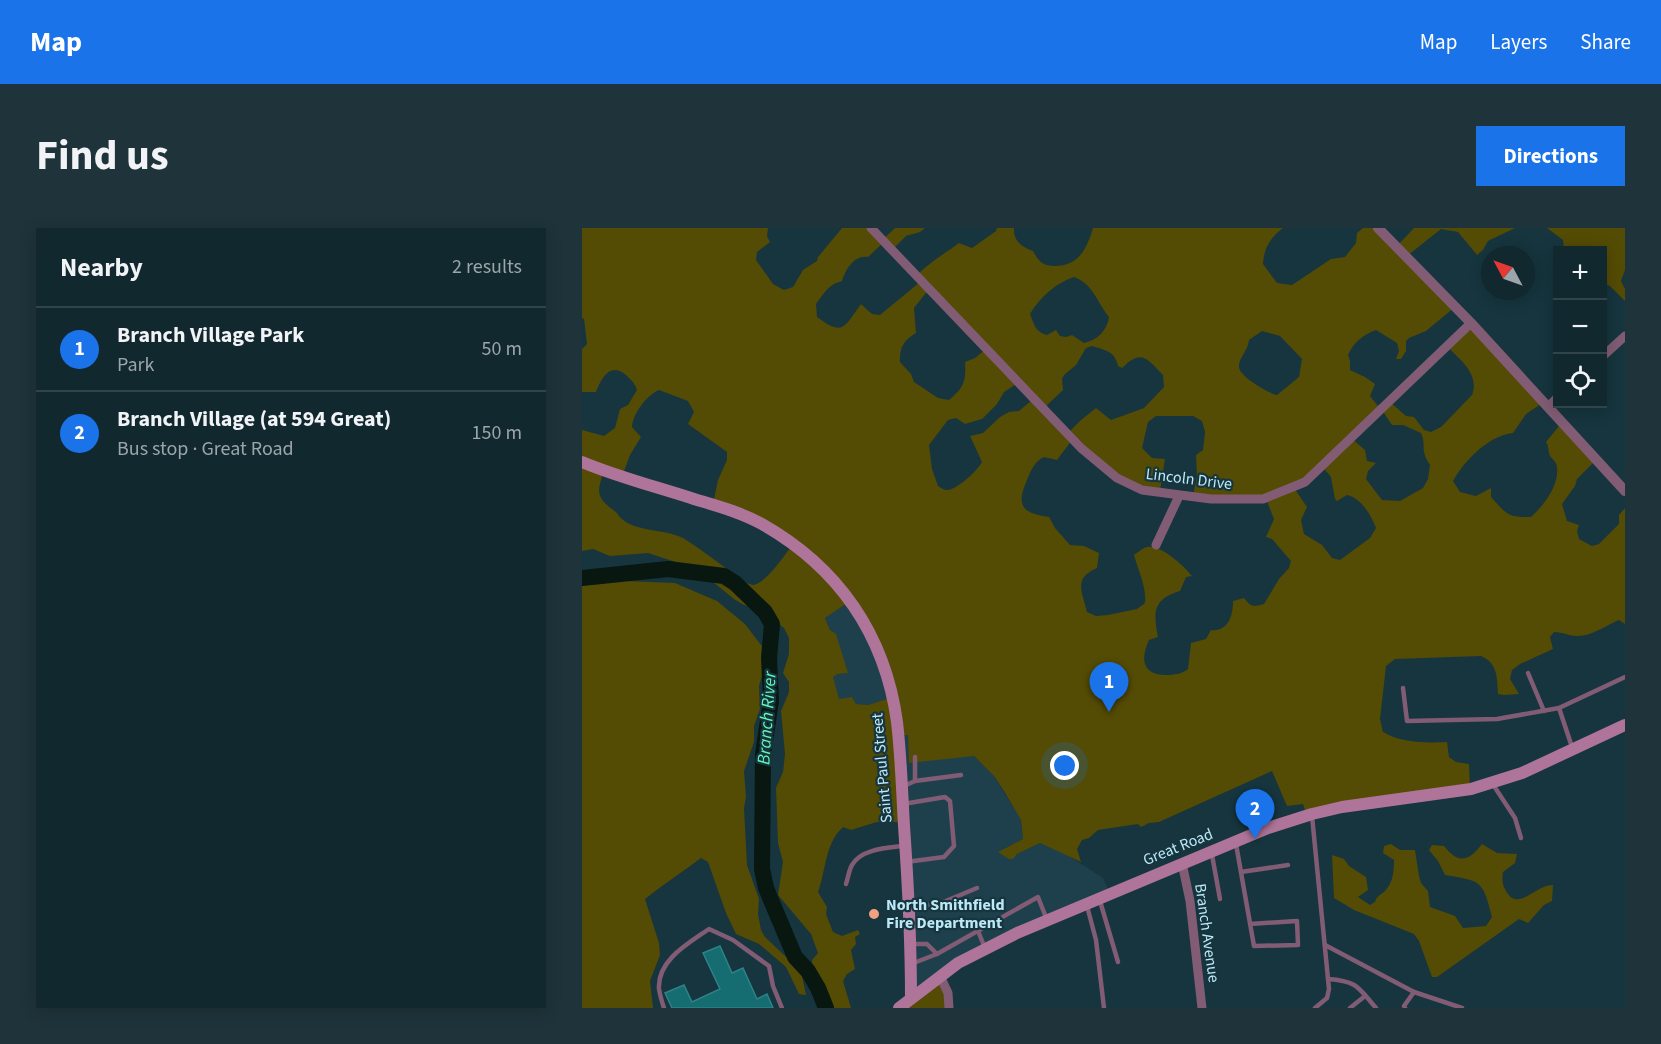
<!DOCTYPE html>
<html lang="en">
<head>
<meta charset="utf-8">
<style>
	body { margin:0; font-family:"Source Sans 3",sans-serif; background:#1e343a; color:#f1f3f6 }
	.controls { position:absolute; right:18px; top:18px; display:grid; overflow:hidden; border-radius:0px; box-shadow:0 3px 15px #0003 }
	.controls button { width:54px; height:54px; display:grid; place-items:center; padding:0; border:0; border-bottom:2px solid #30444a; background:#10282e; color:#f1f3f6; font:30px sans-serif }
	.compass { position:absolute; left:899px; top:18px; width:54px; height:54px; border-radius:50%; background:#10282e; box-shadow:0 3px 15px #0003; rotate:311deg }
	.you { position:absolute; left:483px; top:538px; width:21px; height:21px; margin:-15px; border:4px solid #fff; border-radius:50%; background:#1a73e8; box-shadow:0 0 0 9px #1a73e833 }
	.badge { display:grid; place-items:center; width:39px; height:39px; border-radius:50%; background:#1a73e8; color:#fff; font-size:20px; font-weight:700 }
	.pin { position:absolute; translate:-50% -50px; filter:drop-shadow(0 2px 3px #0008) }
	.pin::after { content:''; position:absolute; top:32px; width:21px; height:18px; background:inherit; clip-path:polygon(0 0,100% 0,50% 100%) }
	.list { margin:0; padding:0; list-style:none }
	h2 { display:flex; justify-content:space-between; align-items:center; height:78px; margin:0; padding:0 24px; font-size:26px }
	h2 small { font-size:20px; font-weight:400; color:#9ca6aa }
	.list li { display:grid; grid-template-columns:39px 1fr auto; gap:18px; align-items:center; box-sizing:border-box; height:84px; padding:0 24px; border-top:2px solid #30444a }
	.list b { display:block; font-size:22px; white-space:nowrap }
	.list p { margin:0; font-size:20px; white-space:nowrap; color:#9ca6aa }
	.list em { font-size:20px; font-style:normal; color:#9ca6aa }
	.icon { flex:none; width:33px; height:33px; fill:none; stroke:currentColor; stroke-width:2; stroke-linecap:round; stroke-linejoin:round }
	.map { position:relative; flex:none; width:1043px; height:780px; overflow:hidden; border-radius:0px }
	header { display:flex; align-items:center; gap:36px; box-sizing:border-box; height:84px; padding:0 30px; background:#1a73e8; color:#fff }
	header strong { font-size:28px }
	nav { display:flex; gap:33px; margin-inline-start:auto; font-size:21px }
	.intro { display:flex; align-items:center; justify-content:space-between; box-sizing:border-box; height:144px; padding:0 36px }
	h1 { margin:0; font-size:42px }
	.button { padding:15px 27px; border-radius:0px; background:#1a73e8; color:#fff; font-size:21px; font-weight:700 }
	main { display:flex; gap:36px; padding:0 36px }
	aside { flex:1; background:#10282e; border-radius:0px; box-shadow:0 3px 15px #0003 }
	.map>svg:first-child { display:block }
	.built { fill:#1e404c }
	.green { fill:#544b04; fill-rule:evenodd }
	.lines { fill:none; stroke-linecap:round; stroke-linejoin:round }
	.river { stroke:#081710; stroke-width:16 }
	.building { fill:#156d72; stroke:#2d8388; stroke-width:1.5 }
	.service { stroke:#815c74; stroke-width:4.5 }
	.minor { stroke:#815c74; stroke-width:9 }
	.tertiary { stroke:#815c74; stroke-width:10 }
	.secondary { stroke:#ae7499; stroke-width:12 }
	.poi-dot { fill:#f2a081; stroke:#16353e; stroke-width:2 }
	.labels { text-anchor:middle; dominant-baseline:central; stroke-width:4.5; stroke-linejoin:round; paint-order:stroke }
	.street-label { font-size:16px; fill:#bce8f7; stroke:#16353e }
	.poi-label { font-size:16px; font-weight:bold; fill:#bce8f7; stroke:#16353e; text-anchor:start }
	.water-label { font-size:18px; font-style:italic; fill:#63f9b6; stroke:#16353e }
</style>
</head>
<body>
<header>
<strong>Map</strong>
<nav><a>Map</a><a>Layers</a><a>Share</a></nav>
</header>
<div class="intro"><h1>Find us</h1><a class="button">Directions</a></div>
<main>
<aside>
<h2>Nearby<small>2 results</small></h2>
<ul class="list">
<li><span class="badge">1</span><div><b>Branch Village Park</b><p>Park</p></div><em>50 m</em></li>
<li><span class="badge">2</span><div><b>Branch Village (at 594 Great)</b><p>Bus stop · Great Road</p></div><em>150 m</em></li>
</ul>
</aside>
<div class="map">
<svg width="1043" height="780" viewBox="0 0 1043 780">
	<rect width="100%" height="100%" fill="#16353e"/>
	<g class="built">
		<polygon points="267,374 297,429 305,471 286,477 274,476 270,469 258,472 255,468 251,449 256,446 266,445 243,390"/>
		<polygon points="328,506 385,521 412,548 439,592 441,611 423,620 435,626 458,615 484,626 521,650 529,668 433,709 335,763 315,507"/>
	</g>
	<g class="green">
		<path d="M0,0H186L185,8L188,14L175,24L174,32L191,56L202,62L211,59L221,42L235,33L236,29L260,0H289L301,11L313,0H343L338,4L324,8L310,22L301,15L286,29C272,27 264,41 260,53C247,56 242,65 234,76L235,89C262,109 262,99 279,76L290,86L298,87L338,54L335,47C348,34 362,26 377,15L390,20L414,3L415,0H432C431,13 440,19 451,23C457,34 461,38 473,38C497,38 505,20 511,0H701C688,10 682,20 681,36L695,55L710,57L749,31L763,29L774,15L775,5L781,0H796L815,18L832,0H933L906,13L901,22L895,27L876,4L859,1L825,28L873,79L844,103L827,110L824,113V123L819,131H814L817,123L815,115L794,102C782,106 771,115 766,127L768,133V142L783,149L793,156L788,168L796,178L807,173L824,188L832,189L842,202L849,204L859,199L890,167C898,146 878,132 865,118L885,96L959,176L944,186L931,205C906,208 883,232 871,253L878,264L894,268L909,260V269C924,285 925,290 949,289C961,278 977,258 975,240C975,234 971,232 968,228C966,223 967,219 964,214L977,198L1012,234L995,251L993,258L980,276L985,293L997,297L995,303L997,311L1010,318L1017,316L1037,296V287L1043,280V396L1037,392C1025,397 1008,409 995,408C987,408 981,404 972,404L968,409L971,421L938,436L930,442L928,451L937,466L922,467L916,466C915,450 916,435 899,428L813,431L804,438L798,491L801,504C819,515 844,515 865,514L867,529L874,534L887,536L888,561L725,589L721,576L705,578L690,543L577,594L567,595L559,599L556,596L516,602L507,610L500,612L495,621L499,634L458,615L435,626L431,631H427L416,624L441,611L439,592L422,563L412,548L392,528L327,535L326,507H315L320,594H295L269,602L261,599C243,615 244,643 236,664L245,679L244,686L251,704L260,708L276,702L278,706L273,709L274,716L269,722L273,741L265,746L261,753L269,780H245C238,760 231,754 230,732L236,725L229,706L196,667L201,634L196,615L194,560L201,544L203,526L199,483L207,464V454L201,445L207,426V410L202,400L180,382L162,377L152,371L115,341L66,325L28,328L11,321L0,323V202L22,208L33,200L38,181L46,177L55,162C53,155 49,152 44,147C28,133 19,151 14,164H0V121L5,116L2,91L0,90ZM492,49C511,56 515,74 527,89C525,103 515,112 502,115L490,107L484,109L478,108L474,102L465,107C453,104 452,96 448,86C458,69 474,55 492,49ZM347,61L404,121L393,130L383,134C384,154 382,159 367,172L356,170L332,154L329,146L318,134C318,119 321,113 334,105L332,80ZM680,103L698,108L720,131L717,149L695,167C686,165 658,149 657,139C656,131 666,123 667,112ZM510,118C523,122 533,123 536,138L540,140C560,120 565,131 581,147L582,159L562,180L529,192L514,180L499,192L485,206L462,180L481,162L480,151L482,147L494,137L504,120ZM436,155L450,172L437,183L427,184L418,189L401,205L388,208L400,234C396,242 375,262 365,262C362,262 359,260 356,258L350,241L347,217L366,192L374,190L383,196L400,191L415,176L422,164ZM77,162L106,173L112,184L106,196L145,224V232L136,252L131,276L210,317C204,326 182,357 171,357C170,357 162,354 161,353C142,339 122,323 101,310C84,301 54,304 40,291C37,289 36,286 34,284C13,269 15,265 22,242L41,246L48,227L59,209L50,199C51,185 65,167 77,162ZM800,182L810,197H821L839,205C845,219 837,220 848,237L846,251L841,260L818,273L800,272L784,251L786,243L794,235L785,233L783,222L769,210ZM574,188H611L620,193L623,204L621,222L614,227L615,248L611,268L684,271L692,291L684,309L690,311L709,333L707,340L697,351L682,376C671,379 669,379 662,370L651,373C651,388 646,404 629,402L624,411L609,415L606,441C599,446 596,446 587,447C562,448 557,434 567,412L576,409C571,384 571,371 598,363L604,349L610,348C602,338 579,316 565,319C561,320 556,324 552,327C556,342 565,360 563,375L555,381L526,387L514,388L505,384C500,362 491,351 515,340L517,325L502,318L488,317L473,300L467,289C439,285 434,277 445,252C449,242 452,234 462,229L475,232L490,212L535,250L578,263L583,231L570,230L560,220L566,194ZM739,237L749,249L753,271L755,273L765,267C779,270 789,287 794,300L788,310L758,332L750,330L740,317L722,306L719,292L725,279L712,260ZM267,374L302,444L305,471L286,477L274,476L270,469L257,471L251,449L256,446L266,445L254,406L248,402L243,390Z"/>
		<polygon points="965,0 1043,0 1043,42 1039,53 1043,61 1043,73 1028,58 1021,55 1020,22 982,22 981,12"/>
		<path d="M17,343L44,353L93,355L135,373L163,396L182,421L183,438L177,458L178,481L172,498V514L162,543L164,569L162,580L165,637L177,671L176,686L179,702L183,709L219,743L224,767L217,766L204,739L177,716L154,706L144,685L126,634L119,630C100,644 82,656 63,671L77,715L78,727L68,753L71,780H0V358Z"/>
		<path d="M809,616L818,622H833L837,648L839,655L846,663L848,679L873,688L881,700L904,698L910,689C901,652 899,653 863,647L856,633L847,622L850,617L862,618C877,637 887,633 900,616L915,625L935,626L933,635L921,644C920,653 920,655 924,663C936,685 954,656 971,657L970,673L962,677L946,695L937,691L855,749H850L837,713L832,706L772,682L752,670L750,627L762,631L767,638L784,649L786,662L776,669L788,677L793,674C795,667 798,668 803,663C811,655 812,643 812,632L801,625L802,618Z"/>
		<polygon points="355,752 364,761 365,780 319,780"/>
	</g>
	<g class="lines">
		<polyline class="river" points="0,350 86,341 142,348 153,355 183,384 190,396 187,430 189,473 181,526 180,641 184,660 213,729 226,743 236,760 244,780"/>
	</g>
	<polygon class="building" points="138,718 150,745 161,740 175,771 185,766 191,780 90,780 83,765 102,757 110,774 138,761 121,725"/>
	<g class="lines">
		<g class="service">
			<polyline points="946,445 962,483"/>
			<polyline points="821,460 825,493 915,491 977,480"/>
			<polyline points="990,519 977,480 1043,449"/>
			<polyline points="333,553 379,547"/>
			<polyline points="910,555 933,590 939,610"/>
			<polyline points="322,558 333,553 333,529"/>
			<polyline points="321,576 363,569 368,573 372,618 362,629 324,634"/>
			<polyline points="730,588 747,761 745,770 733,780"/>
			<polyline points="654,616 672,718 716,717 715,693 668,696"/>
			<polyline points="630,627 638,671"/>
			<polyline points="659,644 706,637"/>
			<path d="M264,656C266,650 267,642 270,637C279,621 304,620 321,618"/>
			<polyline points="518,673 536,734"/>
			<polyline points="505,678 514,712 522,780"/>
			<polyline points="327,680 359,675 395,660"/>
			<polyline points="396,703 403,720"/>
			<polyline points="329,716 345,716 355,726 456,669 465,692"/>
			<polyline points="743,717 832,764 880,780"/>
			<polyline points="329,736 355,726"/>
			<path d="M746,751C775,753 776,759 794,780"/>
			<path d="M82,780C80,774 78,767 77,761C75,732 107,715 127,701L151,712L187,738L191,758L200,780"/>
			<polyline points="768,780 783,768"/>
			<polyline points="823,780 822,778 832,764"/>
		</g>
		<g class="minor">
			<polyline points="289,0 499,220 535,250 560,262 629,271 681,271 723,254 889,95"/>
			<polyline points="1020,129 1043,108"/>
			<polyline points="966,179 975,170"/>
			<polyline points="574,317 597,268"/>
			<polyline points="600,635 608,673 620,780"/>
			<polyline points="358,748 366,765 367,780"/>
		</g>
		<polyline class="tertiary" points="796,0 889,95 1043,263"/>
		<g class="secondary">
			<path d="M0,234C36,249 75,259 112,271C135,278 158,284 180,296C256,339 303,406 315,494C319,528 320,563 322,598C326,655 329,712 329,770"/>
			<polyline points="317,780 376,735 435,705 686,600 730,586 760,579 889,561 940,545 1043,497"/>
		</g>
	</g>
	<circle class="poi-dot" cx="292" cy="686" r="6"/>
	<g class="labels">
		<g class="street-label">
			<text transform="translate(607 251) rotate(7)">Lincoln Drive</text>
			<text transform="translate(300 540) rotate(-95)">Saint Paul Street</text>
			<text transform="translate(596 619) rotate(-22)">Great Road</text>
			<text transform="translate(625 705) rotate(82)">Branch Avenue</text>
		</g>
		<g class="poi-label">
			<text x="304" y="677">North Smithfield<tspan x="304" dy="18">Fire Department</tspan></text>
		</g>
		<g class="water-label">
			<text transform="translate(185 490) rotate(-86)">Branch River</text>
		</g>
	</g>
</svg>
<div class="controls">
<button>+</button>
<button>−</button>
<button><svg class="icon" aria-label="locate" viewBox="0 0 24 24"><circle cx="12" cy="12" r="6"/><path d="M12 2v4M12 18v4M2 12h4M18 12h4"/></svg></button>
</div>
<svg class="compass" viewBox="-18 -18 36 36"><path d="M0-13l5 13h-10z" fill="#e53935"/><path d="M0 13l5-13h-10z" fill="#9ca6aa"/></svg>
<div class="you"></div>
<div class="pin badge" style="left:527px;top:484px">1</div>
<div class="pin badge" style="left:673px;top:611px">2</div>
</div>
</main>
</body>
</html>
